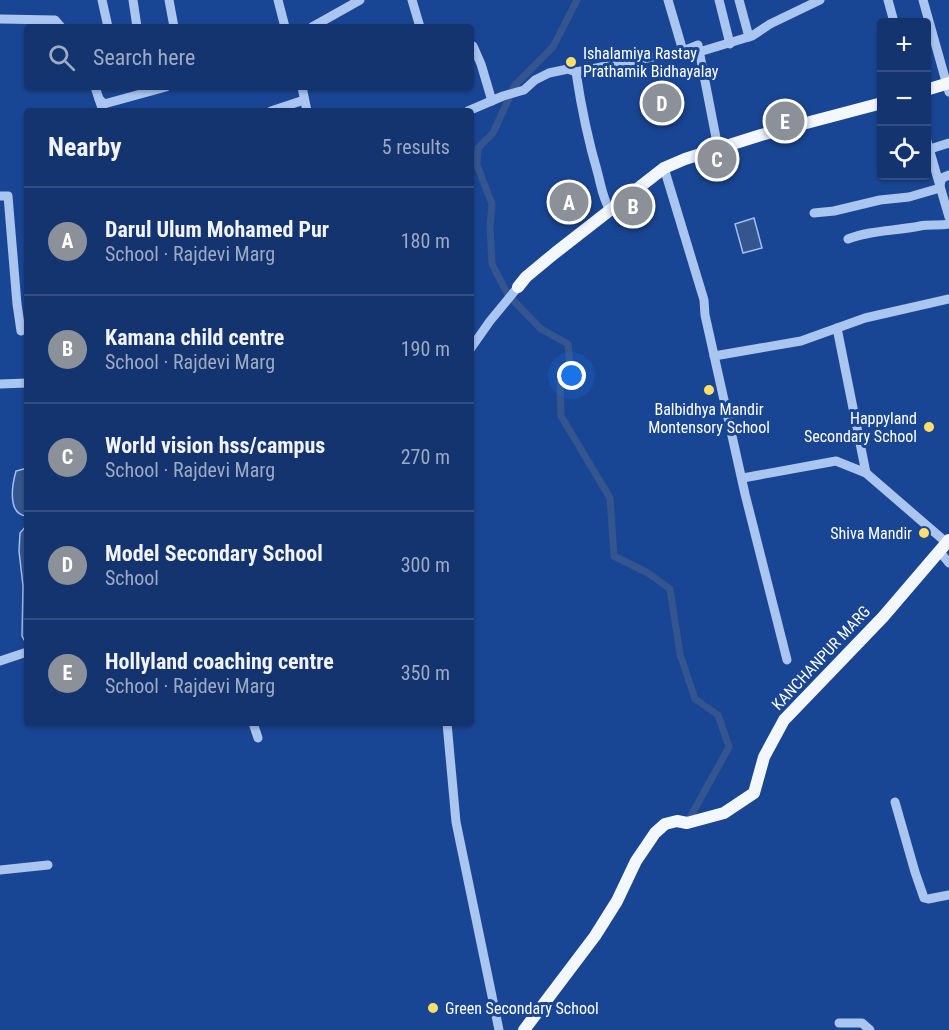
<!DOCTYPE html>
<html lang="en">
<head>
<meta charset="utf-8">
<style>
	body { margin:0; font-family:"Roboto Condensed",sans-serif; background:#203f77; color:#f1f3f6 }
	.controls { position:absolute; right:18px; top:18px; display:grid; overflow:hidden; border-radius:6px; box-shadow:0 2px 4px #0004 }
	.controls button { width:54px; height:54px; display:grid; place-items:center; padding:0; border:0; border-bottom:2px solid #324f82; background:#13346f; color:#f1f3f6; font:30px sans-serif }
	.you { position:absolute; left:572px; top:376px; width:21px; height:21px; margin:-15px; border:4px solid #fff; border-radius:50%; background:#1a73e8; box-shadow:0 0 0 9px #1a73e833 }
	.badge { display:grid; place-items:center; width:39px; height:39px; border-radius:50%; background:#8c9099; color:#fff; font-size:20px; font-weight:700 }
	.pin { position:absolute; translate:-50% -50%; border:3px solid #fff; box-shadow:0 2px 6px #0006 }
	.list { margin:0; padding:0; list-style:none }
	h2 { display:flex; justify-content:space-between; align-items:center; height:78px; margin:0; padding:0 24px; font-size:26px }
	h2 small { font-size:20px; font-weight:400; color:#9daac3 }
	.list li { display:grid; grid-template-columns:39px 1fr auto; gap:18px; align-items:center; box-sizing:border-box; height:108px; padding:0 24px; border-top:2px solid #324f82 }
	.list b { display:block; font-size:22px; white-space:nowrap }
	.list p { margin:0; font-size:20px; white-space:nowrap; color:#9daac3 }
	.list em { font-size:20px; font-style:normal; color:#9daac3 }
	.icon { flex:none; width:33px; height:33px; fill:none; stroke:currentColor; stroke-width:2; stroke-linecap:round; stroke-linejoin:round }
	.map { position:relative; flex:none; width:949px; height:1030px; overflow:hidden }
	.search { position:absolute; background:#13346f; box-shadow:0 2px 4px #0004; left:24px; top:24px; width:450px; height:66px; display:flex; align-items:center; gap:15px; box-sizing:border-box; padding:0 21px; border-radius:6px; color:#9daac3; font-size:22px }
	.panel { position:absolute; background:#13346f; box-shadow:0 2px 4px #0004; left:24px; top:108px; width:450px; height:618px; border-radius:6px }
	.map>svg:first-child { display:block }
	.water { fill:#35558f; stroke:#9dbff2; stroke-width:1.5 }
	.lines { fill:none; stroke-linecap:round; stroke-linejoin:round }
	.canal { stroke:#35558f; stroke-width:7 }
	.minor { stroke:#aac5f0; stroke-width:9 }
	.major { stroke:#f3f7ff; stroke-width:12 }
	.poi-dot { fill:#ffde69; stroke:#194694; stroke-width:2 }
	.labels { text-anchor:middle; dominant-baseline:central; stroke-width:6; stroke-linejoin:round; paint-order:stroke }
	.poi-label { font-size:16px; fill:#fff; stroke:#194694; text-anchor:start }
	.street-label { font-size:16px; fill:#fff; stroke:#194694 }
</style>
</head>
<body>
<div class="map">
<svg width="949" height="1030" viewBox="0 0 949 1030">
	<rect width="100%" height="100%" fill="#194694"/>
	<g class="water">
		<polygon points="754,218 762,248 743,253 735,224"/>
		<path d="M27,468V516C7,515 12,485 16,471Z"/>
		<polygon points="27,525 27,645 22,636 23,586 19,551 20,533"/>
	</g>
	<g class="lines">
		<polyline class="canal" points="577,0 553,47 515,85 493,133 478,148 477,165 492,204 490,227 492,264 508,295 541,329 568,344 570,366 560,383 561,416 610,498 614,556 648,573 670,589 680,654 695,699 718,715 729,747 687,823"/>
		<g class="minor">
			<polyline points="102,0 108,27"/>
			<polyline points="133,0 137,27"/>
			<polyline points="169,0 174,27"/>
			<polyline points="278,0 285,27"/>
			<polyline points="412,0 420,27"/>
			<polyline points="668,0 683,51"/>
			<polyline points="719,0 730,44"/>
			<polyline points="739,0 749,37"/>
			<polyline points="888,0 894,22"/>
			<polyline points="923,0 949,92"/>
			<polyline points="0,19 55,20 61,27"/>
			<polyline points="312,27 360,0"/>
			<polyline points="473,46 481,64 492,101"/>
			<polyline points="699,52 752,36 770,24 820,0"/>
			<polyline points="95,87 103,111"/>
			<polyline points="302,87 307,111"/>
			<polyline points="99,99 104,104 166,87"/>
			<polyline points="271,111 304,100"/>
			<polyline points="468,111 503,96 524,90 535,80 549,73 568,69 576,72"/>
			<polyline points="926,138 949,217"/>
			<polyline points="930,149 949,143"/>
			<polyline points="664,168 704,300 705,315 745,494 787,660"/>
			<polyline points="939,188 942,178 949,175"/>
			<polyline points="0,196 8,196 17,304 21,331"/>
			<path d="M610,210C603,199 601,186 598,174C588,140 581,106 576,72L683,51L698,45L718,148"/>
			<polyline points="814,213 834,211 880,200 909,197 940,188"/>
			<path d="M848,239C870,230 896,231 920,226C929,224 939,226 949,224"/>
			<polyline points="837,328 866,473"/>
			<polyline points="471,348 490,321 518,287"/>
			<polyline points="714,356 801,341 865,318 949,299"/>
			<polyline points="0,384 27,383"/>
			<polyline points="743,478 836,461 866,473 947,543"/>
			<polyline points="940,552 949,563"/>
			<polyline points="0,661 27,652"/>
			<polyline points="253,723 258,738"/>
			<polyline points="447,723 456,822 499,1030"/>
			<polyline points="895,802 915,872 924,898 928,899 949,895"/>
			<polyline points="0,870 48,865"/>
			<polyline points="839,1023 862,1023 870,1030"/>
		</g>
		<g class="major">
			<polyline points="926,90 949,83"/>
			<polyline points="518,287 526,277 555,253 664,168 685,159 761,135 882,103"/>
			<polyline points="524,1030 595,936 617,901 636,861 655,833 665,824 677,821 687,823 724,813 754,793 764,757 784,720 883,617 949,540"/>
		</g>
	</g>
	<g class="poi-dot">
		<circle cx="571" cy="62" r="6"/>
		<circle cx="709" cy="390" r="6"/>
		<circle cx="929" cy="427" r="6"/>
		<circle cx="924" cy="533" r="6"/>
		<circle cx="433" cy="1008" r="6"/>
	</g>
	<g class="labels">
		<g class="poi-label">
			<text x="583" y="53">Ishalamiya Rastay<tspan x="583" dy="18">Prathamik Bidhayalay</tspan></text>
			<text x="709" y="409" text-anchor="middle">Balbidhya Mandir<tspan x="709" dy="18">Montensory School</tspan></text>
			<text x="917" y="418" text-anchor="end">Happyland<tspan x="917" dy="18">Secondary School</tspan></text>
			<text x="912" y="533" text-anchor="end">Shiva Mandir</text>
			<text x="445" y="1008">Green Secondary School</text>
		</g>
		<g class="street-label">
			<text transform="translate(821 658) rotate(-47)">KANCHANPUR MARG</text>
		</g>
	</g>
</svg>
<div class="controls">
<button>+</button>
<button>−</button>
<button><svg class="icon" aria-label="locate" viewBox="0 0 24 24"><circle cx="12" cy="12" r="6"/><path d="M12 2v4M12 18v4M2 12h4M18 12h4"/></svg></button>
</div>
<div class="you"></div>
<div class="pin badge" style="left:569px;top:202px">A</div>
<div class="pin badge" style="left:633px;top:206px">B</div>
<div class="pin badge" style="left:717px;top:159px">C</div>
<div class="pin badge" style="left:662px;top:103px">D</div>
<div class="pin badge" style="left:785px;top:121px">E</div>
<div class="search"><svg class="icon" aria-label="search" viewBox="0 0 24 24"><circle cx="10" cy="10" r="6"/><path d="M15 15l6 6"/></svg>Search here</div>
<section class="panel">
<h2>Nearby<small>5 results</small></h2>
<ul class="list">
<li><span class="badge">A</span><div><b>Darul Ulum Mohamed Pur</b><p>School · Rajdevi Marg</p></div><em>180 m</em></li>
<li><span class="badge">B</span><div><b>Kamana child centre</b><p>School · Rajdevi Marg</p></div><em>190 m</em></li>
<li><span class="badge">C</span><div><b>World vision hss/campus</b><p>School · Rajdevi Marg</p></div><em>270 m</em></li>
<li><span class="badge">D</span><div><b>Model Secondary School</b><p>School</p></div><em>300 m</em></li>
<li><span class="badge">E</span><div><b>Hollyland coaching centre</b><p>School · Rajdevi Marg</p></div><em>350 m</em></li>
</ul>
</section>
</div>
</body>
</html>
